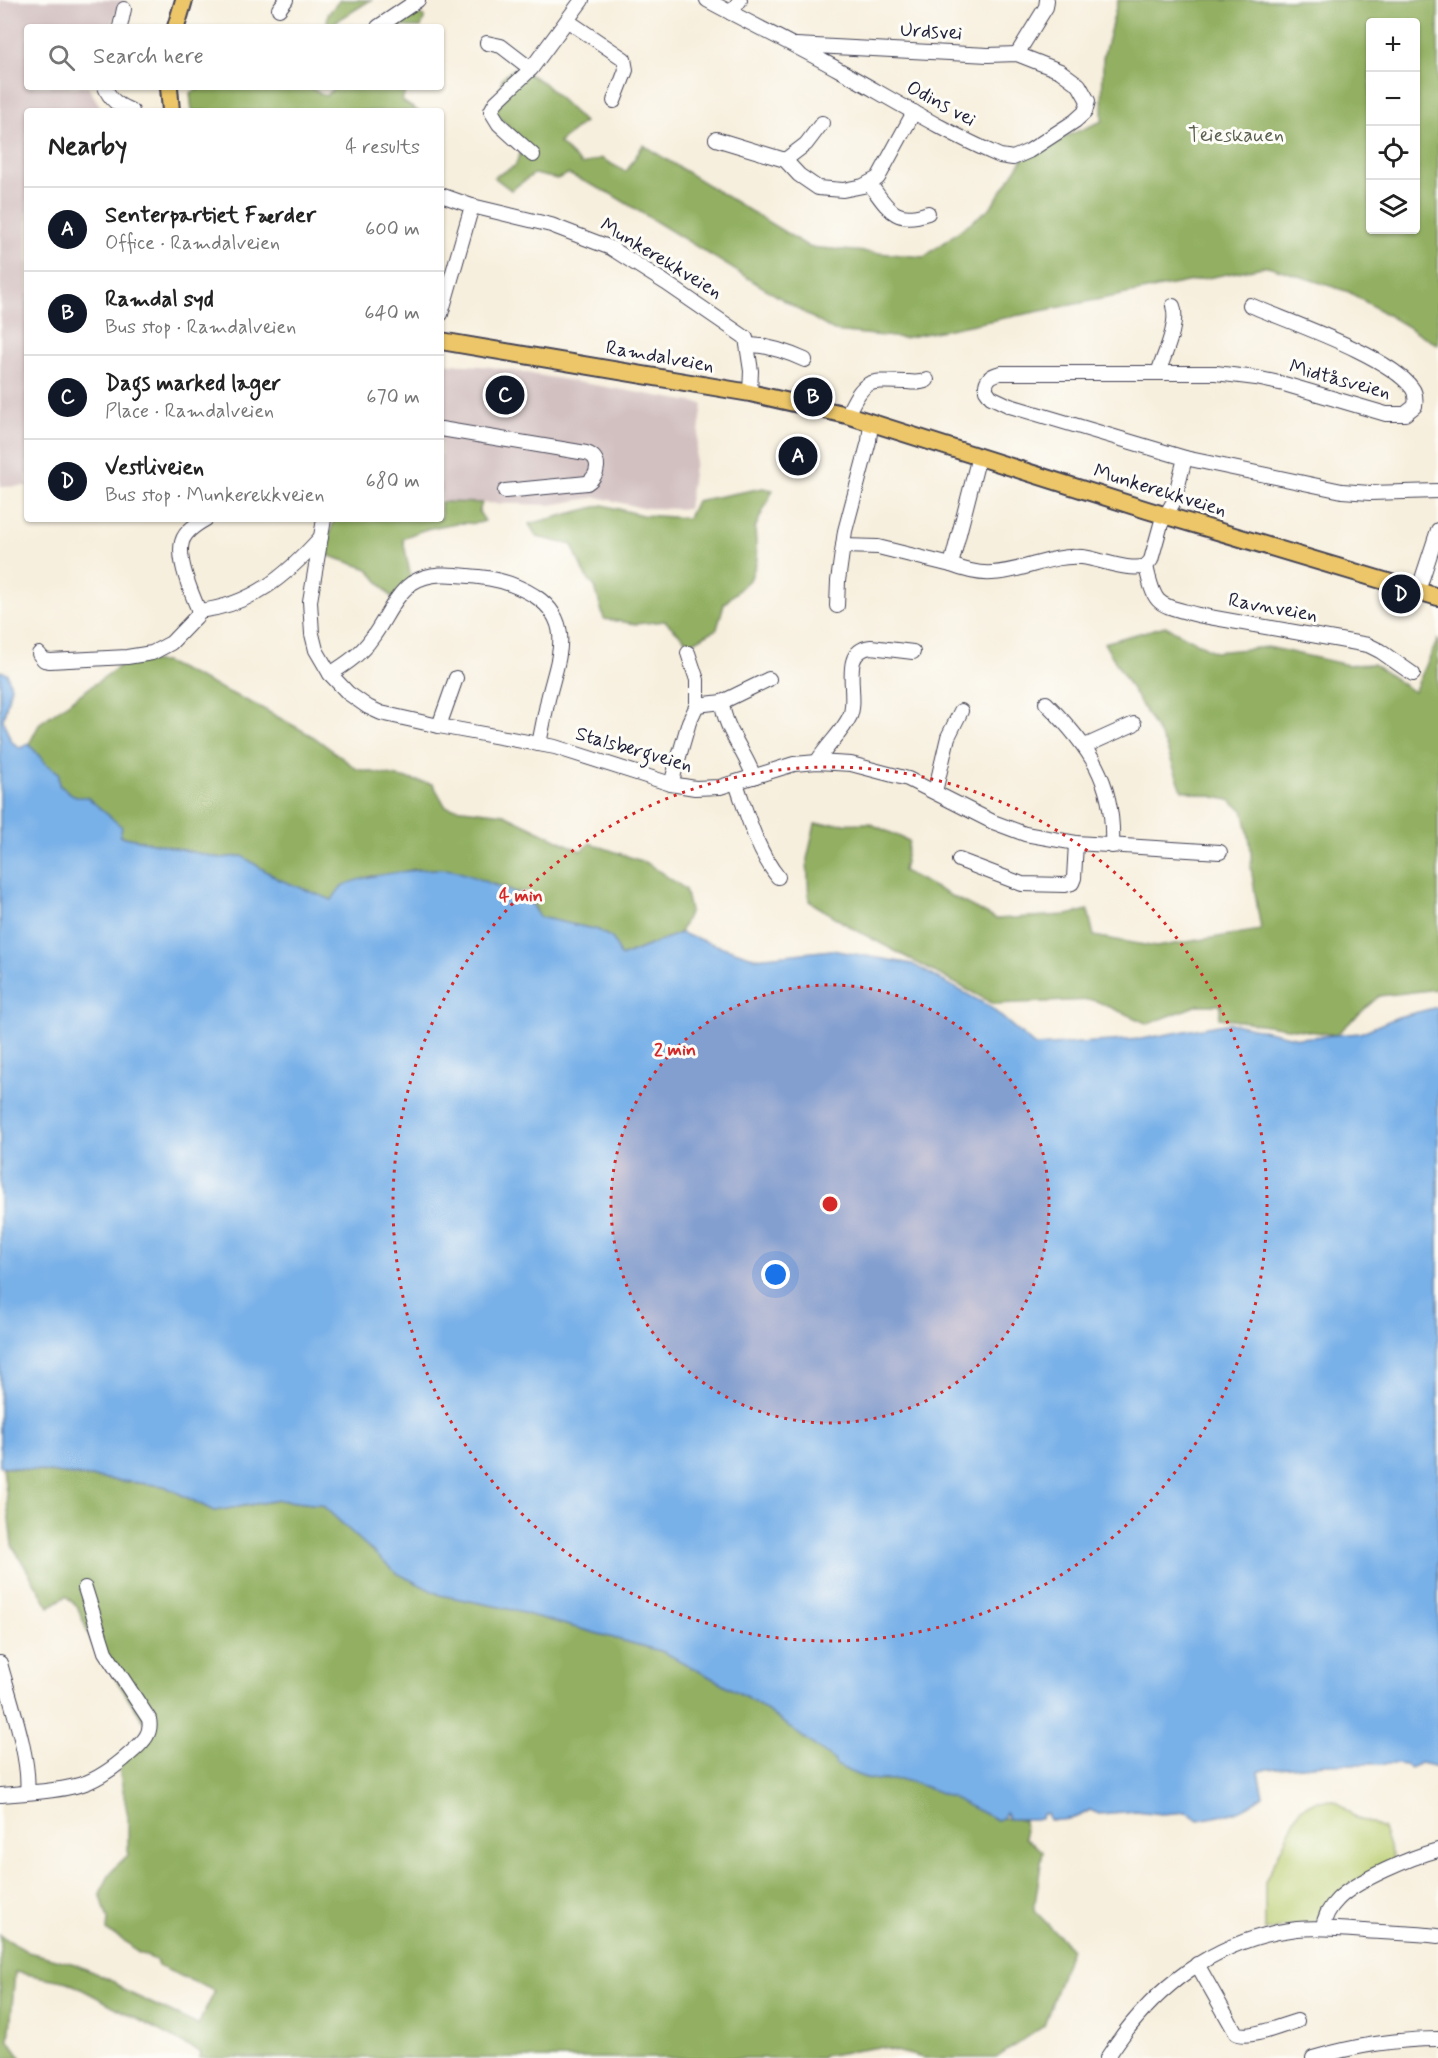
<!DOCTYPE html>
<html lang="en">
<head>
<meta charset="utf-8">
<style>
	body { margin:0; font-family:Mynerve,sans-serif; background:#f6f6f6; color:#222 }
	.controls { position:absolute; right:18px; top:18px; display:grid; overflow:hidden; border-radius:6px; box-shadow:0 2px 4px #0004 }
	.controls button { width:54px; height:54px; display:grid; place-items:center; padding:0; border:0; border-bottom:2px solid #e0e0e0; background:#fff; color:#222; font:30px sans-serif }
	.you { position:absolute; left:776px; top:1275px; width:21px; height:21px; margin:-15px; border:4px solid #fff; border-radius:50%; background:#1a73e8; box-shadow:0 0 0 9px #1a73e833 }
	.badge { display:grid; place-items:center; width:39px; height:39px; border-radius:50%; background:#111827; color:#fff; font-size:20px; font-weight:700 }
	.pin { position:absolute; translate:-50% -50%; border:3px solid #fff; box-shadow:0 2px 6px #0006 }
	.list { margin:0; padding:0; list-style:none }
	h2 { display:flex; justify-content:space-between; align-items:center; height:78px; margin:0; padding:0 24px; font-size:26px }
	h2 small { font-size:20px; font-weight:400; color:#767676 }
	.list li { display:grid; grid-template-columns:39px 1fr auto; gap:18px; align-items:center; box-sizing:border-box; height:84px; padding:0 24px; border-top:2px solid #e0e0e0 }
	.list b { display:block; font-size:22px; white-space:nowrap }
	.list p { margin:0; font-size:20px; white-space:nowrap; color:#767676 }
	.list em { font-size:20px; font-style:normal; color:#767676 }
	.icon { flex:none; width:33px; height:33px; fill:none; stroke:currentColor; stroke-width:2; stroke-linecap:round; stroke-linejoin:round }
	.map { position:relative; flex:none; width:1438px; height:2058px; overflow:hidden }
	.search { position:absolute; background:#fff; box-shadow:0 2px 4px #0004; left:24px; top:24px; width:420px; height:66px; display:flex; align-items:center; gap:15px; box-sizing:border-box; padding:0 21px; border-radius:6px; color:#767676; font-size:22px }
	.panel { position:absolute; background:#fff; box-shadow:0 2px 4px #0004; left:24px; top:108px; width:420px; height:414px; border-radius:6px }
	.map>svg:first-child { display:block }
	.industrial { fill:#d2bfc0 }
	.green { fill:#bacd70; stroke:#6e7856; stroke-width:1.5 }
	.forest { fill:#93b062; stroke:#5a694e; stroke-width:1.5; fill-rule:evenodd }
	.water { fill:#78b0e8; stroke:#4d6992; stroke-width:1.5 }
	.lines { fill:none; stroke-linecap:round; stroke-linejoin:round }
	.minor-casing { stroke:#424153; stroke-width:16 }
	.major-casing { stroke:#424153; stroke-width:20 }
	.minor { stroke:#fff; stroke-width:14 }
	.major { stroke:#ecc669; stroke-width:16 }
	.ring { fill:none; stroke:#d62828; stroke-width:3; stroke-dasharray:3 6 }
	.labels { text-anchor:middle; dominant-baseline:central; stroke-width:6; stroke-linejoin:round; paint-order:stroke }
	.street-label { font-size:20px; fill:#22223b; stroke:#fdfcf7 }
	.park-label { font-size:20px; fill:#575e4e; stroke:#fdfcf7 }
	.centre { fill:#d62828; stroke:#fdfcf7; stroke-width:3 }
	.ring-label { font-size:18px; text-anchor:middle; font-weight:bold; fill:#d62828; stroke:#fdfcf7; stroke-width:6; stroke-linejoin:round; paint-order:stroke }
</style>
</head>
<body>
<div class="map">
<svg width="1438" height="2058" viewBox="0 0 1438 2058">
	<rect width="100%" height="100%" fill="#fdfcf7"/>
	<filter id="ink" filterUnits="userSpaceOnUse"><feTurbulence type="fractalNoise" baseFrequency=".0167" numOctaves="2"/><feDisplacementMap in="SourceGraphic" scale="12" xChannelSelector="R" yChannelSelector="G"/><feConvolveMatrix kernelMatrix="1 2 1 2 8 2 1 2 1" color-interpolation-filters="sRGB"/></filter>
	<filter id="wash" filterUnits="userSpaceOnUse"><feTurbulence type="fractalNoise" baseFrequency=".008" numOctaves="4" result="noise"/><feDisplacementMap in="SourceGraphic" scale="24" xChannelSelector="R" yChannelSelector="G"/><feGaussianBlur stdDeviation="1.35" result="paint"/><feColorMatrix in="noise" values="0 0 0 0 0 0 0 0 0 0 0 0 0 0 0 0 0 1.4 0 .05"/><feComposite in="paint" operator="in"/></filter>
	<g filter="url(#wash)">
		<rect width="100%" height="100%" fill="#f7efdd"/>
		<g class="industrial">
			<polygon points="0,0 124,0 119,6 111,27 27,27 27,87 88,87 102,109 106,111 27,111 27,486 0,487"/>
			<polygon points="441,363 492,367 703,404 688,509 642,508 597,497 551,505 441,502"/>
		</g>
		<polygon class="green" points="1335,1800 1352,1815 1383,1829 1395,1864 1319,1920 1309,1924 1265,1930 1265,1882 1300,1809 1315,1801"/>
		<g class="forest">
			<polygon points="340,0 371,0 334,23 327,23 328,14"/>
			<path d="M1118,0H1438V345L1349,292L1268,266L904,338L834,331L611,194L568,174L557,179L534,174L511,190L494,177L515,166L524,143L487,104L500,94L502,78L516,67L544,83L584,122L559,143L582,165L601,158L626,172L643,145L809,247L924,257L990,208L1027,153L1102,121L1103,58ZM1370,22H1416V230H1370Z"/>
			<polygon points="413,12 425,17 421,27 390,27"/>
			<polygon points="203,87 309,87 326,96 335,87 407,87 402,101 418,111 192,111 190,93"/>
			<polygon points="763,488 773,490 755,528 757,560 751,578 724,604 717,629 690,644 665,621 636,624 604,619 595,587 585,575 572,545 537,537 529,524 603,505 642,515 688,518 696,501"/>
			<path d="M441,502L482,503L479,512L485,521C476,525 470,523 461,523C441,525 420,529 403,539L411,578L392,598L368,569L324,554L334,519H441Z"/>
			<path d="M1165,626L1215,652L1268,647L1348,665L1373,664L1414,692L1438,639V989L1379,996L1336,1035L1219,1018L1221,1005H1198L1148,1024L1094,1000L994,1004L852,928L809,901L807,859L815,824L869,823L909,841L903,871L996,919L1067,915L1088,910L1094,936L1156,947L1261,930L1251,868C1253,849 1247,828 1243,810L1229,800L1182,790L1165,744L1104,643Z"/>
			<polygon points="127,661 165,662 258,706 314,737 357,769 433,784 446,807 504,814 581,851 590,843 647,863 685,889 690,911 680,933 620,957 613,939 598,930 539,917 528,891 513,892 500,886 481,881 416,869 382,876 371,876 341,887 332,901 278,879 242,856 220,858 120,836 76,797 59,785 59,773 46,764 29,744 40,723"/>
			<polygon points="3,1467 164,1486 214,1511 279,1500 322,1505 395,1572 440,1595 505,1608 664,1652 754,1701 850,1772 883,1780 894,1778 905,1780 938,1790 997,1820 1003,1818 1024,1820 1025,1838 1043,1851 1034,1910 1071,1948 1044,2026 996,2058 924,2058 879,2047 823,2056 822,2058 200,2058 201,2053 68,1982 15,1972 9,2041 21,2058 0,2058 0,1935 28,1952 75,1964 114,1982 123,1990 198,2025 215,1991 158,1966 156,1960 137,1952 128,1943 107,1931 108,1919 100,1893 112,1870 128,1855 128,1817 117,1758 138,1742 146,1725 92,1643 78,1608 66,1596 49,1607 12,1545"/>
		</g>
		<path class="water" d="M0,671L7,673L11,687L3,720L11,741L20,748L29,744L46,764L59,773V785L76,797H87L122,827L120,836L220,858L242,856L278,879L332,900C335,896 338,889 343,886C362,875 435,865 456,871C480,878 502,890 526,896L539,917L598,930L613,939L621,957L680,933L756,958L832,950L912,964L989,1006L1035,1046L1141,1039L1230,1023L1299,1038L1360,1033L1398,1017L1438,1007V1767L1420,1763L1411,1768L1406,1765L1395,1764H1325L1267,1769L1258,1772L1263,1795C1243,1814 1225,1815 1198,1820L1187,1812L1162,1814L1136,1811L1099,1814L1090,1810C1076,1819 1065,1821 1049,1820L1047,1814H1042L1041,1819H1008L1006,1812L1003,1818L997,1820C967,1805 939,1790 907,1781C898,1778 892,1780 884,1780C866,1781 850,1772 835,1764V1761L754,1701L664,1652L505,1608L440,1595L395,1572L322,1505L279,1500L214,1511L164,1486L0,1466Z"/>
	</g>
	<g filter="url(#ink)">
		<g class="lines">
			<g class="minor-casing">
				<g id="minor">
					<path d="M707,0C751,24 797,46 841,71C893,100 945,132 1000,156L1013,158L1029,151L1075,121L1085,112L1088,101L1079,85L1060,71L1017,54L988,55L796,45"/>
					<polyline points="279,9 286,0"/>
					<polyline points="731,13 740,0"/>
					<polyline points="568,21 624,59 626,70 614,101"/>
					<polyline points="120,27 124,9"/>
					<polyline points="378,27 418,0"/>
					<polyline points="487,43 501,46 531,69 582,0"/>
					<polyline points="1017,54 1046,7 1047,0"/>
					<polyline points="531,69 496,102 491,111 499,124 533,155"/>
					<path d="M105,87C110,100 119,106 132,111"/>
					<polyline points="716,139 785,160 799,175 818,188 843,190 863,186 878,178 914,112"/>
					<polyline points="785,160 806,144 822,123"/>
					<path d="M869,183C888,208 894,225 928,213"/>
					<polyline points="441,195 472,206 551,225 611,248 666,283 746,338 751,371 750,393"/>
					<path d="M1250,305C1289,322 1388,355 1412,388C1416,393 1416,399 1415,406L1405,414H1386L1284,384L1256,378L1216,373H1001C991,375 985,379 986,390L991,397L1010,406L1185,458L1174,501L1161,524L1151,560L1146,566C1155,608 1158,604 1198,615L1368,645L1380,651L1413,674"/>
					<polyline points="441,314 472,206"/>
					<path d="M748,345C768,345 787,352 805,360"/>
					<path d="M1158,373C1164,355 1179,324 1173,306"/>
					<path d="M847,415C865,377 868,381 908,382C915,383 921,383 927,380"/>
					<path d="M441,429L586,453C602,457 599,476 587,483L505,491"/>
					<path d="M979,456L951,565C964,570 978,574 992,573C1023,572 1051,554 1082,557C1100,559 1130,572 1146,566"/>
					<polyline points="1185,458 1342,491 1370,493 1438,491"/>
					<path d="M206,519C197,524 185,531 182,542C177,560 192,595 199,611C252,605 286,576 321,537"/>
					<polyline points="324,519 310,601 312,634 316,650 330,674 348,693 368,707 381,713 439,726 555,747 671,784 695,788 720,787 794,764 817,762 851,764 908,779 993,822 1025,834 1076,843 1220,852"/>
					<polyline points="843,546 878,547 951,565"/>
					<polyline points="1418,591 1438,530"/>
					<polyline points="837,606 838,581 845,531 869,441 871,422"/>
					<polyline points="39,654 44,660 50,661 127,657 152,653 171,643 196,617 199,611"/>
					<path d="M330,674C346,664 361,654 372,638C385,621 394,596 412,583C432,570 457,575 479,577C499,579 517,585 535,596C576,623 557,661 548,699C545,714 542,729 539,744"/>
					<path d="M722,702C724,728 745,752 754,777"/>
					<path d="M1046,703C1089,746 1115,782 1112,846"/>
					<polyline points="697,705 722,702 769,679"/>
					<polyline points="439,726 456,678"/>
					<polyline points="1085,746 1134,724"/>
					<path d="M817,762C826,746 842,733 850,716C859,695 838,651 871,647L913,652"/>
					<path d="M736,783C747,814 757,851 778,877"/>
					<polyline points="671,784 689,722 697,705 697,680 688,653"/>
					<polyline points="935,792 948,737 961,711"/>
					<polyline points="959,860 1022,884 1065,885 1072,883 1074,878 1076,843"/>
					<path d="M0,1663C9,1697 31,1759 27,1792"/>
					<path d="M0,1795C24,1793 66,1791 88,1782C105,1775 121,1762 134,1750C144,1741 152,1733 149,1719L105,1652L85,1588"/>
					<path d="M1323,1928C1324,1917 1330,1907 1338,1899C1357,1880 1412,1857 1438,1850"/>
					<path d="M1197,1964L1236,2033C1249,2040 1282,2025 1297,2021"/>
					<path d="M1107,2058C1151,1989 1214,1939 1297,1929C1320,1927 1342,1929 1365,1931C1389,1933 1414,1933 1438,1936"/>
					<path d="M1313,2058C1354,2046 1395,2039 1438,2039"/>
				</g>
			</g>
			<g class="major-casing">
				<g id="major">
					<polyline points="176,27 184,0"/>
					<polyline points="169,87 171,111"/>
					<polyline points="441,341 750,393 847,415 1147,510 1438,597"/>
				</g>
			</g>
			<use href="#minor" class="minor"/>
			<use href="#major" class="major"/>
		</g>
	</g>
	<circle cx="830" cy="1204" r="219" fill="#d62828" fill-opacity=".12"/>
	<g class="ring">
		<circle cx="830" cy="1204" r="219"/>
		<circle cx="830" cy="1204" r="437"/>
	</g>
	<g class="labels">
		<g class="street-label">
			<text transform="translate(931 32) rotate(3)">Urdsvei</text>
			<text transform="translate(941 104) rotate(28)">Odins vei</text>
			<text transform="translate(661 259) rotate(31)">Munkerekkveien</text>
			<text transform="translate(660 357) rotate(10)">Ramdalveien</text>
			<text transform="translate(1340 380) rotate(15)">Midtåsveien</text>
			<text transform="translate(1160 491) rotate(17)">Munkerekkveien</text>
			<text transform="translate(1273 608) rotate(10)">Ravnveien</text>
			<text transform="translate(634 750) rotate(16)">Stalsbergveien</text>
		</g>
		<g class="park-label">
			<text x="1236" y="135">Teieskauen</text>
		</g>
	</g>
	<circle cx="830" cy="1204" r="9" class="centre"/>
	<g class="ring-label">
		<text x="521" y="901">4 min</text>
		<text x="675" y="1055">2 min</text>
	</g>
</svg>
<div class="controls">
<button>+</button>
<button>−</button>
<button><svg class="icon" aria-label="locate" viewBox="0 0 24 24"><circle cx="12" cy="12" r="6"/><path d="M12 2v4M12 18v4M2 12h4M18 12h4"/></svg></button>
<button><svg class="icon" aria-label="layers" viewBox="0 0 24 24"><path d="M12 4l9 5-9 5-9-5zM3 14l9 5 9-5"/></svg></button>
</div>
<div class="you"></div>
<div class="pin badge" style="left:798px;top:456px">A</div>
<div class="pin badge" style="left:813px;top:397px">B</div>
<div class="pin badge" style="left:505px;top:395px">C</div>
<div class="pin badge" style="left:1401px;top:594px">D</div>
<div class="search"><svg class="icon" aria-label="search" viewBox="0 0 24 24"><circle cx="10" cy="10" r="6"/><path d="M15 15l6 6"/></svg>Search here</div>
<section class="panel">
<h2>Nearby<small>4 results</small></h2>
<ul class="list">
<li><span class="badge">A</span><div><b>Senterpartiet Færder</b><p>Office · Ramdalveien</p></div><em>600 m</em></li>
<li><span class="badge">B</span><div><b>Ramdal syd</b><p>Bus stop · Ramdalveien</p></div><em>640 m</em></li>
<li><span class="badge">C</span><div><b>Dags marked lager</b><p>Place · Ramdalveien</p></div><em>670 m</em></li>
<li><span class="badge">D</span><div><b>Vestliveien</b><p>Bus stop · Munkerekkveien</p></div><em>680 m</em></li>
</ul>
</section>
</div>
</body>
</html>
